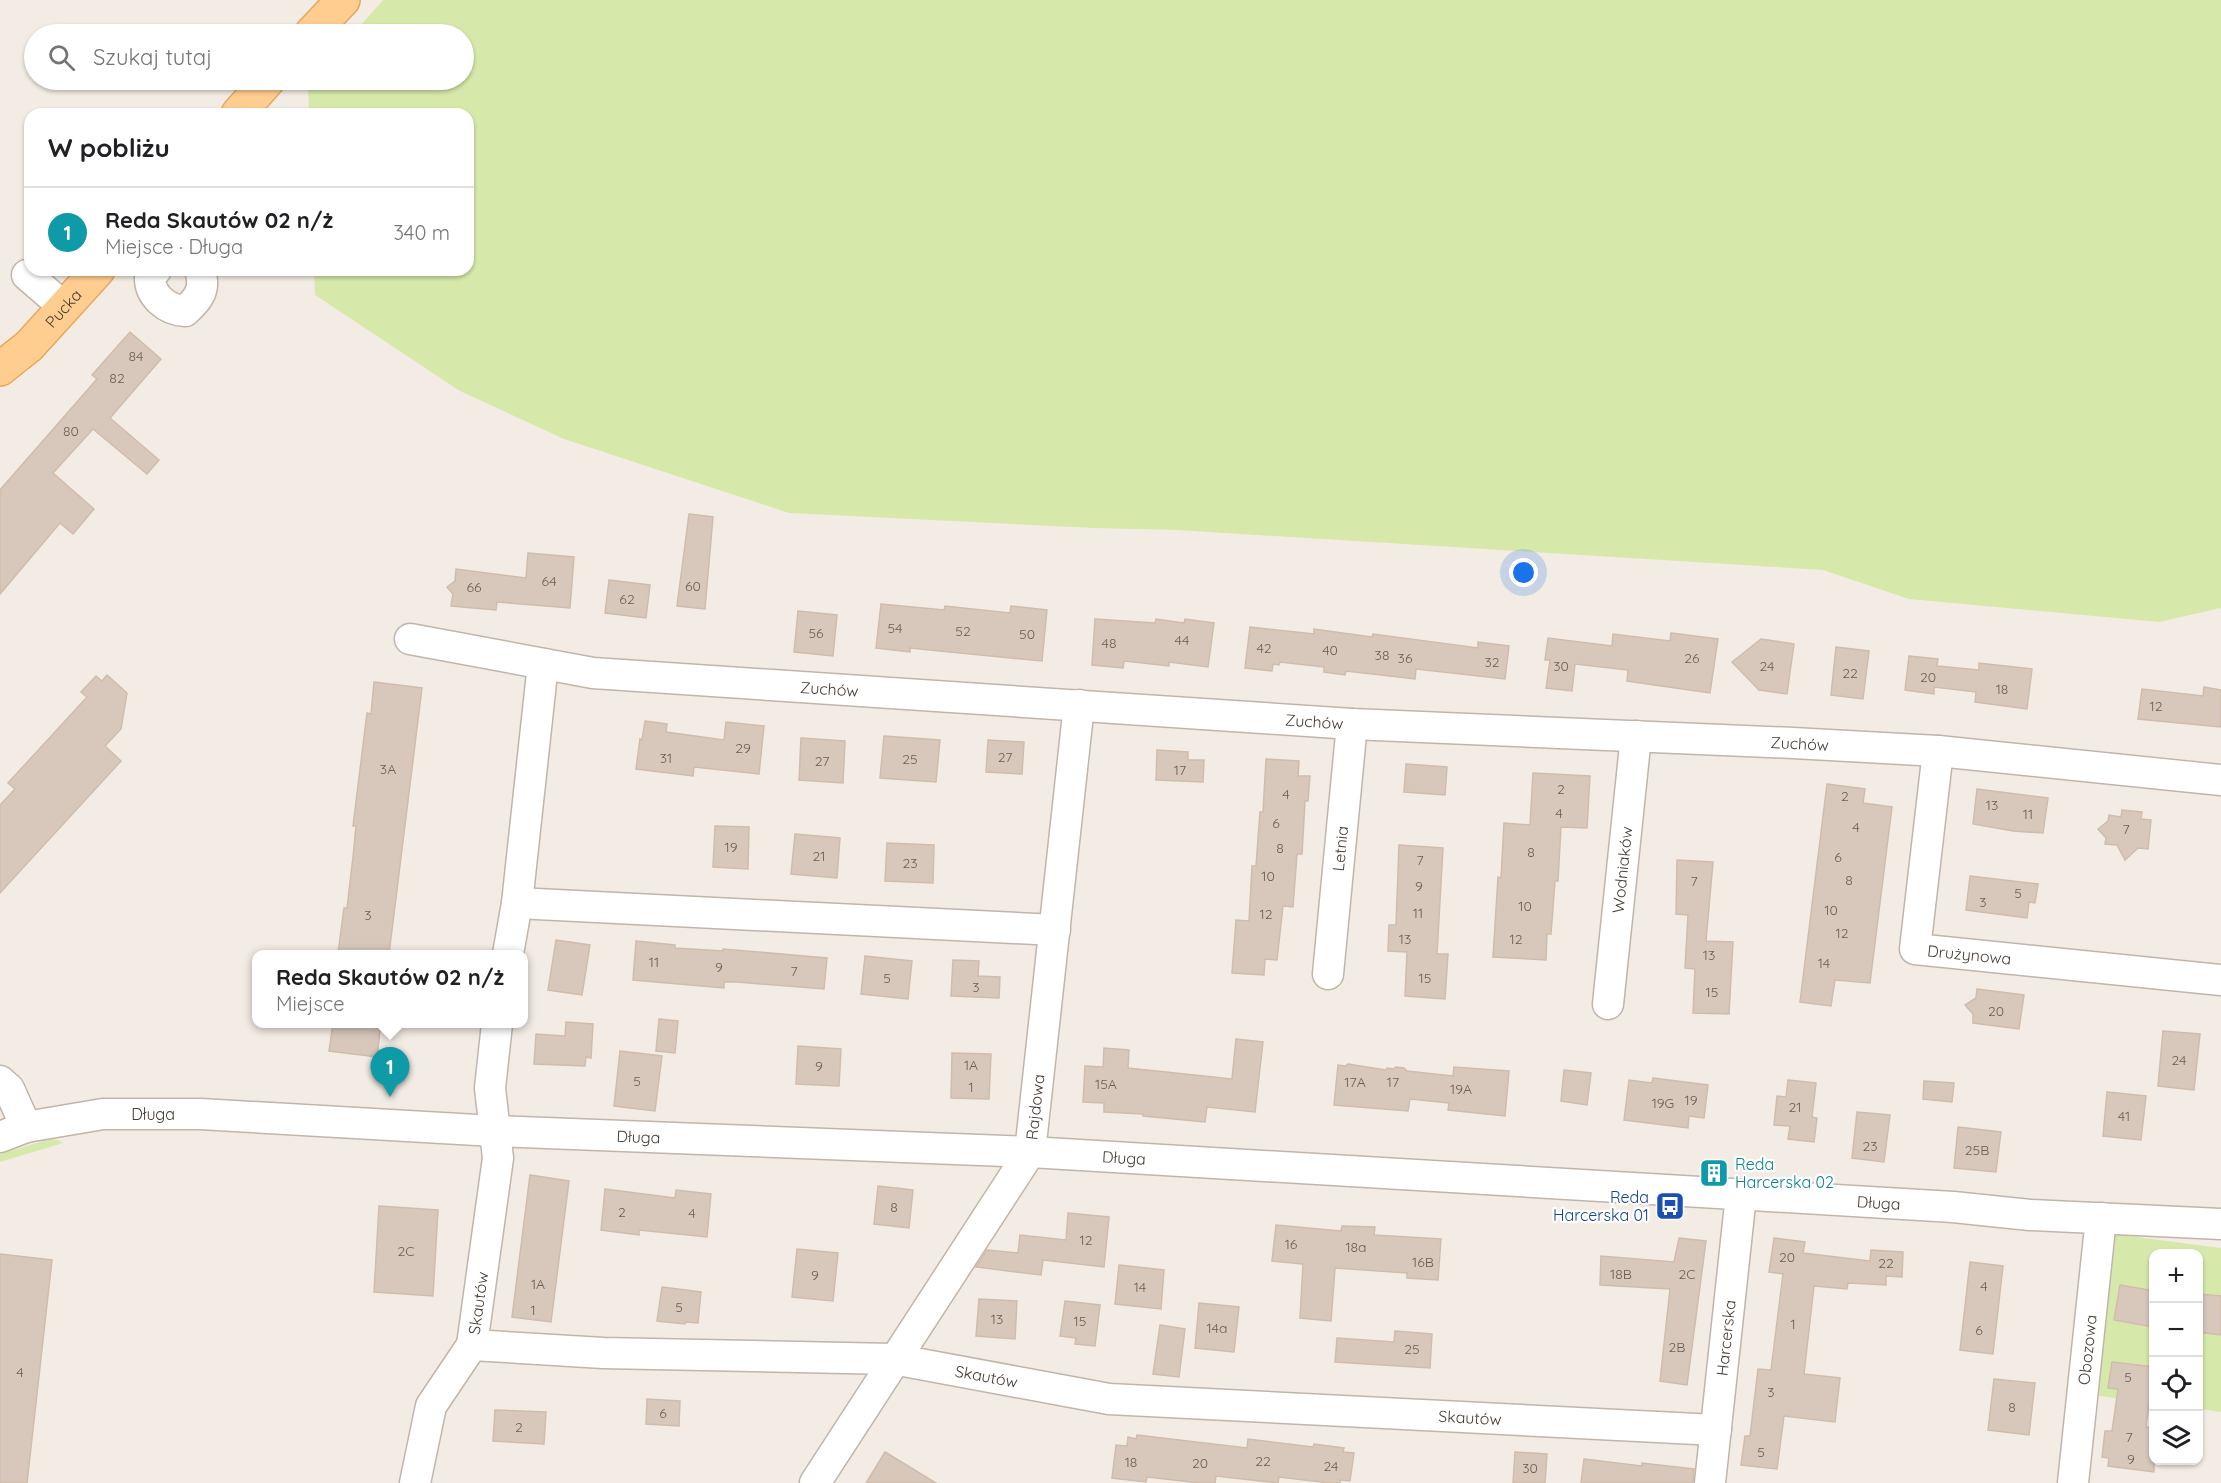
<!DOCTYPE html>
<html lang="pl">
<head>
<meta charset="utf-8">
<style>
	body { margin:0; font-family:Quicksand,sans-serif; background:#f2f2f2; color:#202124 }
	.controls { position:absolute; right:18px; bottom:18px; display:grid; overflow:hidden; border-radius:12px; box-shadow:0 2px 4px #0004 }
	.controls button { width:54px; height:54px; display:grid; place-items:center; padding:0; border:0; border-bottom:2px solid #e0e0e0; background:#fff; color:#202124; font:30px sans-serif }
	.you { position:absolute; left:1524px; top:573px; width:21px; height:21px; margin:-15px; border:4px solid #fff; border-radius:50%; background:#1a73e8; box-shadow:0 0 0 9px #1a73e833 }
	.badge { display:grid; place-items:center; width:39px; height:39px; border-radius:50%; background:#0b8043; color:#fff; font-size:20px; font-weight:700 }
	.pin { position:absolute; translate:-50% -50px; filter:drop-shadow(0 2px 3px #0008) }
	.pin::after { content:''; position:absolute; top:32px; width:21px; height:18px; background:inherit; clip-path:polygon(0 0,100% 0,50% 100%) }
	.popup { position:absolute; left:252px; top:950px; width:276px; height:78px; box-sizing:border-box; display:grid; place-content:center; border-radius:12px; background:#fff; filter:drop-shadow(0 2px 4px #0005); font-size:20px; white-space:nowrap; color:#757577 }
	.popup b { font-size:22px; color:#202124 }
	.popup::after { content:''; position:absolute; left:50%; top:100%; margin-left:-12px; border:12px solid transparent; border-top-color:#fff }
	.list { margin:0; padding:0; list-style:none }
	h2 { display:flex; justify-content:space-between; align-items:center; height:78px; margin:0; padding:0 24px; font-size:26px }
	h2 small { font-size:20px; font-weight:400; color:#757577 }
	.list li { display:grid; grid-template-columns:39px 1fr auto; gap:18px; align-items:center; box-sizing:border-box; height:90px; padding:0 24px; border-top:2px solid #e0e0e0 }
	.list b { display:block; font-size:22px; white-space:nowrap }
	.list p { margin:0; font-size:20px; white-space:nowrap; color:#757577 }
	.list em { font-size:20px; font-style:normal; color:#757577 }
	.icon { flex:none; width:33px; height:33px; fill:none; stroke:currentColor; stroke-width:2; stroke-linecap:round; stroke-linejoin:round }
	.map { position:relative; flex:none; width:2221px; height:1483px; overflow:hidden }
	.search { position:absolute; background:#fff; box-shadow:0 2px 4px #0004; left:24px; top:24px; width:450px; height:66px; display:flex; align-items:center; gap:15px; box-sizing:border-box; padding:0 21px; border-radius:33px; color:#757577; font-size:22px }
	.panel { position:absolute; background:#fff; box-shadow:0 2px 4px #0004; left:24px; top:108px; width:450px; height:168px; border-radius:18px }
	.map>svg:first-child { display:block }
	.green { fill:#d7e9aa }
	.building { fill:#d8c8bb; stroke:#d0bcab; stroke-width:1.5 }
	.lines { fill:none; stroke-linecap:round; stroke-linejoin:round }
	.minor-casing { stroke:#c1b5a9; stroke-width:33 }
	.major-casing { stroke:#e8a75c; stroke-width:36 }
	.minor { stroke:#fff; stroke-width:30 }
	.major { stroke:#ffcd90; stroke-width:33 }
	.labels { text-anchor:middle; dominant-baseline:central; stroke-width:4.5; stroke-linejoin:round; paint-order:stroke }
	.number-label { font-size:14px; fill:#6a5e55 }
	.street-label { font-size:16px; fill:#453b33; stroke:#fff }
	.culture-label { font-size:16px; fill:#0d838f; stroke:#fff; text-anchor:start }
	.transit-label { font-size:16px; fill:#164399; stroke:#fff; text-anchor:end }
</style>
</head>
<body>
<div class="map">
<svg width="2221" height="1483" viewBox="0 0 2221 1483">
	<rect width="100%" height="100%" fill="#f3ece4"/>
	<g class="green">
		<polygon points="383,0 2221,0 2221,608 2159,622 1909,599 1823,570 1177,530 1094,528 789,513 564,439 460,391 315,295 314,270 468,270 468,114 309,114 308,83 312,80 464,80 464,34 353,34"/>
		<polygon points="50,1139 58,1140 63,1143 0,1162 0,1154"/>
		<polygon points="2113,1234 2221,1248 2221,1412 2199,1409 2198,1254 2154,1254 2153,1403 2092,1395"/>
	</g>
	<g class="building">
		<polygon points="130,332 161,359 110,418 159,460 147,474 93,429 53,473 94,509 73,534 60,523 0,594 0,490 97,379 92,375"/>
		<polygon points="689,514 713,517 705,609 677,606"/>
		<polygon points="528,553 574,557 570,608 497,602 496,610 451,606 453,594 447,587 455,581 456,569 526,578"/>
		<polygon points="609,580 650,585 646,618 605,613"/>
		<polygon points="881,604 944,610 945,606 1010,613 1011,606 1047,610 1042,661 910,648 910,652 876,648"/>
		<polygon points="798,611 837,615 833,656 794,652"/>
		<polygon points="1095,619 1155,623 1156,619 1184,623 1185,619 1214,623 1208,667 1169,662 1169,666 1124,661 1123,668 1092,665"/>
		<polygon points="1250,627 1314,634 1314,629 1372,637 1373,634 1478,648 1478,642 1509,646 1505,679 1416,669 1415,679 1346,671 1345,675 1324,672 1324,667 1280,662 1279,665 1273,664 1272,671 1245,668"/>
		<polygon points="1671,633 1718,639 1710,693 1627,681 1628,670 1575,664 1572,691 1546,688 1550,660 1545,660 1548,638 1612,646 1613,634 1670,641"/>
		<polygon points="1761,639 1794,644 1787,694 1759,690 1732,662"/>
		<polygon points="1836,647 1869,651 1863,699 1831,695"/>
		<polygon points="1909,656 1938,659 1937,666 1979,670 1979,663 2032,669 2027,709 1975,702 1976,692 1934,687 1934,694 1905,690"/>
		<polygon points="107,675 127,693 121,729 105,746 121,761 0,893 0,805 15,789 8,783 87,697 81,692 96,676 102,681"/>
		<polygon points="374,682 422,688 389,954 349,954 338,953 344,908 347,908 353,857 356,826 353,826 367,713 371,714"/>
		<polygon points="2204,687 2221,690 2221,727 2138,719 2142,689 2203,696"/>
		<polygon points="645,721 667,724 666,732 724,740 726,722 764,726 759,774 694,767 693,776 636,769 640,739 642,740"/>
		<polygon points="884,736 940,740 936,782 880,778"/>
		<polygon points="801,738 845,741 843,783 799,780"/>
		<polygon points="988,740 1024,742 1022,774 986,772"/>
		<polygon points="1157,750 1188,752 1188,760 1204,760 1203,782 1156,780"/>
		<polygon points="1266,759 1299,761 1298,776 1310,776 1308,801 1305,801 1302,854 1297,854 1293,907 1283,906 1277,960 1265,959 1264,975 1232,973 1236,920 1249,921 1252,866 1256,866 1260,812 1263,812"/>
		<polygon points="1406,764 1447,767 1445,795 1404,792"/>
		<polygon points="1533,773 1590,776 1587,828 1561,827 1558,881 1555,881 1551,934 1547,934 1546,960 1493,957 1498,877 1501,878 1504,823 1530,825"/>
		<polygon points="1827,784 1865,789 1863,803 1892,807 1870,983 1835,980 1831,1006 1800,1002"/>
		<polygon points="1977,789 2048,798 2043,833 2013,831 1973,824"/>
		<polygon points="2122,810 2142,812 2141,819 2151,820 2148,849 2138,848 2125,860 2117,845 2105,844 2106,838 2098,829 2108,821 2109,815 2121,817"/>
		<polygon points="715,826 749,827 748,869 713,867"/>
		<polygon points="795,834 840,838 837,878 791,874"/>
		<polygon points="887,843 934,845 933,883 885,881"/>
		<polygon points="1399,845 1443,848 1437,954 1448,954 1445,999 1405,996 1407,952 1388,951 1389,925 1396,925"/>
		<polygon points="1677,860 1713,862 1706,941 1733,942 1729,1014 1693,1013 1695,969 1685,968 1688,915 1676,914"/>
		<polygon points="1970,876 2038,884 2035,903 2029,902 2027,918 1966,910"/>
		<polygon points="556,940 590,945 582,995 548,990"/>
		<polygon points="636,941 675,945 675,948 723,951 723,949 827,958 824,989 737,982 724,982 724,988 633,980"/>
		<polygon points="865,956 912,961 908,999 861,994"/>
		<polygon points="953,960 979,961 978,976 1000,977 999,998 951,996"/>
		<polygon points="1977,989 2024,995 2019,1029 1973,1023 1973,1014 1965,1005 1976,998"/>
		<polygon points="659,1019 678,1021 675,1053 656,1051"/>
		<polygon points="566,1022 593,1024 591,1058 586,1057 585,1066 534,1064 536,1034 565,1036"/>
		<polygon points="333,1023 381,1023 377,1057 329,1051"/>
		<polygon points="2163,1031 2200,1034 2194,1090 2158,1086"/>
		<polygon points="1236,1039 1263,1042 1255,1112 1207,1107 1205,1122 1143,1116 1143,1114 1104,1112 1104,1103 1083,1102 1085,1066 1103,1067 1104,1048 1129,1050 1128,1068 1232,1079"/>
		<polygon points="798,1046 841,1049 839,1086 796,1084"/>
		<polygon points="620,1051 662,1056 655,1111 614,1106"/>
		<polygon points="952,1053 991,1054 989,1099 951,1098"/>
		<polygon points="1348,1064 1386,1070 1387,1068 1393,1069 1396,1067 1404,1068 1407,1071 1453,1076 1454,1067 1509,1071 1505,1116 1448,1110 1449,1103 1410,1099 1408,1111 1334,1105 1338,1065 1345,1066"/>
		<polygon points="1564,1070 1591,1073 1587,1105 1561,1101"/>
		<polygon points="1653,1078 1708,1085 1704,1118 1689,1116 1688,1128 1624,1120 1629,1080 1652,1083"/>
		<polygon points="1788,1080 1816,1083 1812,1117 1817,1118 1814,1142 1788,1139 1790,1126 1774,1125 1777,1096 1786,1097"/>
		<polygon points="1924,1081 1954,1083 1952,1102 1923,1099"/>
		<polygon points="2107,1092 2146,1096 2141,1140 2103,1136"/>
		<polygon points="1857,1112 1890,1115 1884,1162 1852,1158"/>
		<polygon points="1958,1127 2001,1132 1996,1172 1954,1168"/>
		<polygon points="530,1175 569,1181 551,1322 512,1317"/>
		<polygon points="878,1186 913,1190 909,1228 874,1224"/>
		<polygon points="605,1189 675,1198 676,1190 711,1194 707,1237 639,1230 639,1235 601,1230"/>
		<polygon points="379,1206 438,1210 433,1296 374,1292"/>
		<polygon points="1068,1213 1109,1217 1104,1267 1043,1260 1041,1275 976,1267 987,1250 1018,1253 1020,1235 1066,1240"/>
		<polygon points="1276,1225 1341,1231 1342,1226 1375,1227 1374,1235 1441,1239 1438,1280 1407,1278 1407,1273 1335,1268 1331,1321 1300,1318 1303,1264 1272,1261"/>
		<polygon points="1679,1238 1706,1241 1687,1385 1660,1381 1670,1289 1600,1285 1601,1256 1674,1262"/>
		<polygon points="1774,1238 1805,1242 1803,1253 1870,1261 1871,1250 1903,1252 1902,1277 1886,1276 1886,1285 1848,1283 1847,1289 1814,1286 1804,1374 1840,1378 1835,1422 1784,1416 1777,1469 1741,1465 1745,1436 1750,1436 1758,1369 1771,1370 1783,1274 1769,1272"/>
		<polygon points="797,1249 838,1253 833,1301 792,1297"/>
		<polygon points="0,1254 52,1260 27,1483 0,1483"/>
		<polygon points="1970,1262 2003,1266 1993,1354 1960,1350"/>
		<polygon points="1119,1265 1164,1270 1161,1309 1115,1304"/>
		<polygon points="2120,1285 2154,1291 2154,1327 2114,1320"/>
		<polygon points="662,1287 701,1292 698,1323 685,1322 685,1324 657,1321"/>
		<polygon points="2199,1294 2221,1296 2221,1335 2199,1332"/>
		<polygon points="979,1299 1017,1301 1015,1339 976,1336"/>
		<polygon points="1065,1301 1100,1305 1095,1346 1075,1344 1076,1338 1060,1336"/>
		<polygon points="1199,1303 1239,1307 1234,1352 1195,1348"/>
		<polygon points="1160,1325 1185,1329 1179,1377 1153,1374"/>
		<polygon points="1395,1331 1432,1334 1430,1368 1335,1362 1337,1338 1394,1342"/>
		<polygon points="2112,1362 2154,1367 2146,1427 2154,1428 2154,1472 2108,1466 2109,1458 2102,1457 2105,1431 2112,1431 2118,1389 2108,1388"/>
		<polygon points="1994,1379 2035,1383 2029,1435 1988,1430"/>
		<polygon points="647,1399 680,1401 679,1426 646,1424"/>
		<polygon points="495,1410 546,1412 544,1444 493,1441"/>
		<polygon points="1137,1435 1247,1448 1248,1439 1313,1447 1314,1444 1344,1448 1343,1452 1354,1453 1350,1481 1340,1480 1340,1483 1330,1483 1279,1477 1278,1483 1216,1476 1215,1483 1200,1483 1147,1477 1146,1482 1112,1478 1116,1445 1127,1446 1128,1437 1136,1439"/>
		<polygon points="885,1452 936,1483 866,1483"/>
		<polygon points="1515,1452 1547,1454 1545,1483 1513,1483"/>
		<polygon points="1584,1459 1642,1466 1642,1463 1694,1469 1693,1483 1581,1483"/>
	</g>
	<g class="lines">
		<g class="minor-casing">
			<g id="minor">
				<path d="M156,270L150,276C149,296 167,310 185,311C199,299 206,289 200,270"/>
				<polyline points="27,275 64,307"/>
				<path id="s1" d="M410,639L593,673L1352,724L1793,743L1938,751L2221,780"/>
				<path id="s2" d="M1938,751L1915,949L2221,980"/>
				<polyline points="517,903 1055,930"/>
				<polyline points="508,954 517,903 543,664"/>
				<path id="s3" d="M1328,974L1352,724"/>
				<path id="s4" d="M1608,1004L1636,736"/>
				<path id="s5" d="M497,1024L490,1088L498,1158L472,1345L603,1353L893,1359L1109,1399L1716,1430"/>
				<polyline points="0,1081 9,1089 26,1127"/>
				<path id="s6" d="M0,1137L26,1127L103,1114H200L494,1131L1030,1152L1953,1207L2030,1215L2221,1224"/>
				<polyline points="415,1483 431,1406 472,1345"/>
				<path id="s7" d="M815,1483L1030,1152L1079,705"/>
				<path id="s8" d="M1710,1483L1741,1195"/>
				<path id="s9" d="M2073,1483L2101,1218"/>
			</g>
		</g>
		<g class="major-casing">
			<g id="major">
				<polyline points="311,34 343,0"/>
				<polyline points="238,114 268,80"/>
				<path id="s10" d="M0,369L29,346L98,270"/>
			</g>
		</g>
		<use href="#minor" class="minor"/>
		<use href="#major" class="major"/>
	</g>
	<defs>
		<g id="building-square" transform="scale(1.5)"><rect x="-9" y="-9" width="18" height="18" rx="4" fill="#0f9aa8" stroke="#fff"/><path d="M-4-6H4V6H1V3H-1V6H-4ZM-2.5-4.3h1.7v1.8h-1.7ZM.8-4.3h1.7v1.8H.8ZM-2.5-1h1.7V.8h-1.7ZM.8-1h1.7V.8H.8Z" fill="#fff"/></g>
		<g id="bus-square" transform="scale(1.5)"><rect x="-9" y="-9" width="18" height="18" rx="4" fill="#1a4fb4" stroke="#fff"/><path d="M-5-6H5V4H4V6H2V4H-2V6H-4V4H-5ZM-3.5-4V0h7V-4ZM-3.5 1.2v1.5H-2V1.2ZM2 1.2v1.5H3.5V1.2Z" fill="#fff"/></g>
	</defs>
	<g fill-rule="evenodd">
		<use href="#building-square" x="1714" y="1173"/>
		<use href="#bus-square" x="1670" y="1206"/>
	</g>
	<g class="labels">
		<g class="number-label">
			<text x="136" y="356">84</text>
			<text x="117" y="378">82</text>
			<text x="71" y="431">80</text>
			<text x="549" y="581">64</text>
			<text x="693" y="586">60</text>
			<text x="474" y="587">66</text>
			<text x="627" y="599">62</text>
			<text x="895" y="628">54</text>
			<text x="963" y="631">52</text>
			<text x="816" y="633">56</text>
			<text x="1027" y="634">50</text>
			<text x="1182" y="640">44</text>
			<text x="1109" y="643">48</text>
			<text x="1264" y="648">42</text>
			<text x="1330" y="650">40</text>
			<text x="1382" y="655">38</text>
			<text x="1405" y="658">36</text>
			<text x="1692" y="658">26</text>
			<text x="1492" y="662">32</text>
			<text x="1561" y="666">30</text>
			<text x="1767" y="666">24</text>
			<text x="1850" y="673">22</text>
			<text x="1928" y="677">20</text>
			<text x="2002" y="689">18</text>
			<text x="2156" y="706">12</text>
			<text x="743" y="748">29</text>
			<text x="1005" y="757">27</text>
			<text x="666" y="758">31</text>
			<text x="910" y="759">25</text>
			<text x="822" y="761">27</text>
			<text x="388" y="769">3A</text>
			<text x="1180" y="770">17</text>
			<text x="1561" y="789">2</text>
			<text x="1286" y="794">4</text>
			<text x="1845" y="796">2</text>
			<text x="1992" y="805">13</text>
			<text x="1559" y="813">4</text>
			<text x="2028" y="814">11</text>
			<text x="1276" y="823">6</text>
			<text x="1856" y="827">4</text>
			<text x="2126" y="829">7</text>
			<text x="731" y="847">19</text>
			<text x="1280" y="848">8</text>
			<text x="1531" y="852">8</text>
			<text x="819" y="856">21</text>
			<text x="1838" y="857">6</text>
			<text x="1420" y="860">7</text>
			<text x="910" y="863">23</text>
			<text x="1268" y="876">10</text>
			<text x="1849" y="880">8</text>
			<text x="1694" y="881">7</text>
			<text x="1419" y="886">9</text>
			<text x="2018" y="893">5</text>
			<text x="1983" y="902">3</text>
			<text x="1525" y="906">10</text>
			<text x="1831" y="910">10</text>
			<text x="1418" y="913">11</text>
			<text x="1266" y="914">12</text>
			<text x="368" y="915">3</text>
			<text x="1842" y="933">12</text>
			<text x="1405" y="939">13</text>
			<text x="1516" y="939">12</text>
			<text x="1709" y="955">13</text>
			<text x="654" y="962">11</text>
			<text x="1824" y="963">14</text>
			<text x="719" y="967">9</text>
			<text x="794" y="971">7</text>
			<text x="887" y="978">5</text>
			<text x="1425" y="978">15</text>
			<text x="976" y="987">3</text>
			<text x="1712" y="992">15</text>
			<text x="1996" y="1011">20</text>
			<text x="2179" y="1060">24</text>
			<text x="971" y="1065">1A</text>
			<text x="819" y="1066">9</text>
			<text x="637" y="1081">5</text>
			<text x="1355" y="1082">17A</text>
			<text x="1393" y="1082">17</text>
			<text x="1106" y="1084">15A</text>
			<text x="971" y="1087">1</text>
			<text x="1461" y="1089">19A</text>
			<text x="1691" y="1100">19</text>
			<text x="1663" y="1103">19G</text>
			<text x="1795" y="1107">21</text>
			<text x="2124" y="1116">41</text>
			<text x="1870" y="1146">23</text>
			<text x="1977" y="1150">25B</text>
			<text x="894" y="1207">8</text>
			<text x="622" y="1212">2</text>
			<text x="692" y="1213">4</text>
			<text x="1086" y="1240">12</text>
			<text x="1291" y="1244">16</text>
			<text x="1356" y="1247">18a</text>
			<text x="406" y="1251">2C</text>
			<text x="1787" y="1257">20</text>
			<text x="1423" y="1262">16B</text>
			<text x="1886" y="1263">22</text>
			<text x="1621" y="1274">18B</text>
			<text x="1687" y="1274">2C</text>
			<text x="815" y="1275">9</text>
			<text x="538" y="1284">1A</text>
			<text x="1984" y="1286">4</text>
			<text x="1140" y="1287">14</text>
			<text x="679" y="1307">5</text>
			<text x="533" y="1310">1</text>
			<text x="997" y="1319">13</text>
			<text x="1080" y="1321">15</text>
			<text x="1793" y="1324">1</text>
			<text x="1217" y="1328">14a</text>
			<text x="1979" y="1330">6</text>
			<text x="1677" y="1347">2B</text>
			<text x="1412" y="1349">25</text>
			<text x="20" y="1372">4</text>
			<text x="2128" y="1377">5</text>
			<text x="1771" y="1392">3</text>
			<text x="2012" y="1407">8</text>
			<text x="663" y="1413">6</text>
			<text x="519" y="1427">2</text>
			<text x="2129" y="1437">7</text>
			<text x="1761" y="1452">5</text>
			<text x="2131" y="1459">9</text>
			<text x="1263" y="1461">22</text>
			<text x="1131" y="1462">18</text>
			<text x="1200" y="1463">20</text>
			<text x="1331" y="1466">24</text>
			<text x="1530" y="1468">30</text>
		</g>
		<g class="street-label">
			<text stroke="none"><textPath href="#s10" startOffset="88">Pucka</textPath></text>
			<text stroke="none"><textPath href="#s1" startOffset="423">Zuchów</textPath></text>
			<text stroke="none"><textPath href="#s1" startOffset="909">Zuchów</textPath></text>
			<text stroke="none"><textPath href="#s1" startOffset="1395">Zuchów</textPath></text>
			<text stroke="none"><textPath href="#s3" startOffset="126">Letnia</textPath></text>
			<text stroke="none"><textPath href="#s4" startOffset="135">Wodniaków</textPath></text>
			<text stroke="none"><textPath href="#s2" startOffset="254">Drużynowa</textPath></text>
			<text stroke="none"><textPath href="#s7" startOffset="440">Rajdowa</textPath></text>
			<text stroke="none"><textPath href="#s6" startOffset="156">Długa</textPath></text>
			<text stroke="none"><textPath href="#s6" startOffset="642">Długa</textPath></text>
			<text stroke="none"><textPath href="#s6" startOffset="1128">Długa</textPath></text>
			<text stroke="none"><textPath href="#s6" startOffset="1884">Długa</textPath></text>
			<text transform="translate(478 1303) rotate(-82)">Skautów</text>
			<text stroke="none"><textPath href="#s8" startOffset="146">Harcerska</textPath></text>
			<text stroke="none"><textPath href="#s9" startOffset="134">Obozowa</textPath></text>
			<text stroke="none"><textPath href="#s5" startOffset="840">Skautów</textPath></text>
			<text stroke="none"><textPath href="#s5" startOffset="1326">Skautów</textPath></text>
		</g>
		<g class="culture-label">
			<text x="1735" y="1164">Reda<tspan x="1735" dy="18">Harcerska 02</tspan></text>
		</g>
		<g class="transit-label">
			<text x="1649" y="1197">Reda<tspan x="1649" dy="18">Harcerska 01</tspan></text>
		</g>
	</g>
</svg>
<div class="controls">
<button>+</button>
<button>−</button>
<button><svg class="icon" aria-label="locate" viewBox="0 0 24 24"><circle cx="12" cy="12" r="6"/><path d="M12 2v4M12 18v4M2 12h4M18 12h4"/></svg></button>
<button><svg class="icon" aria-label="layers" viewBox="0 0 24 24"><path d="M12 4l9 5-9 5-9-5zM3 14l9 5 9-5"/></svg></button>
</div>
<div class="you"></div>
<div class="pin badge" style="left:390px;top:1097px;background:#0f9aa8">1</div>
<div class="popup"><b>Reda Skautów 02 n/ż</b>Miejsce</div>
<div class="search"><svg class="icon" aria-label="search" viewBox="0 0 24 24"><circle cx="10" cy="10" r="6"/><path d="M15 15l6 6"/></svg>Szukaj tutaj</div>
<section class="panel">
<h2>W pobliżu<small></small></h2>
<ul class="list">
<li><span class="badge" style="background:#0f9aa8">1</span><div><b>Reda Skautów 02 n/ż</b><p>Miejsce · Długa</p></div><em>340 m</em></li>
</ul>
</section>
</div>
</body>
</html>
